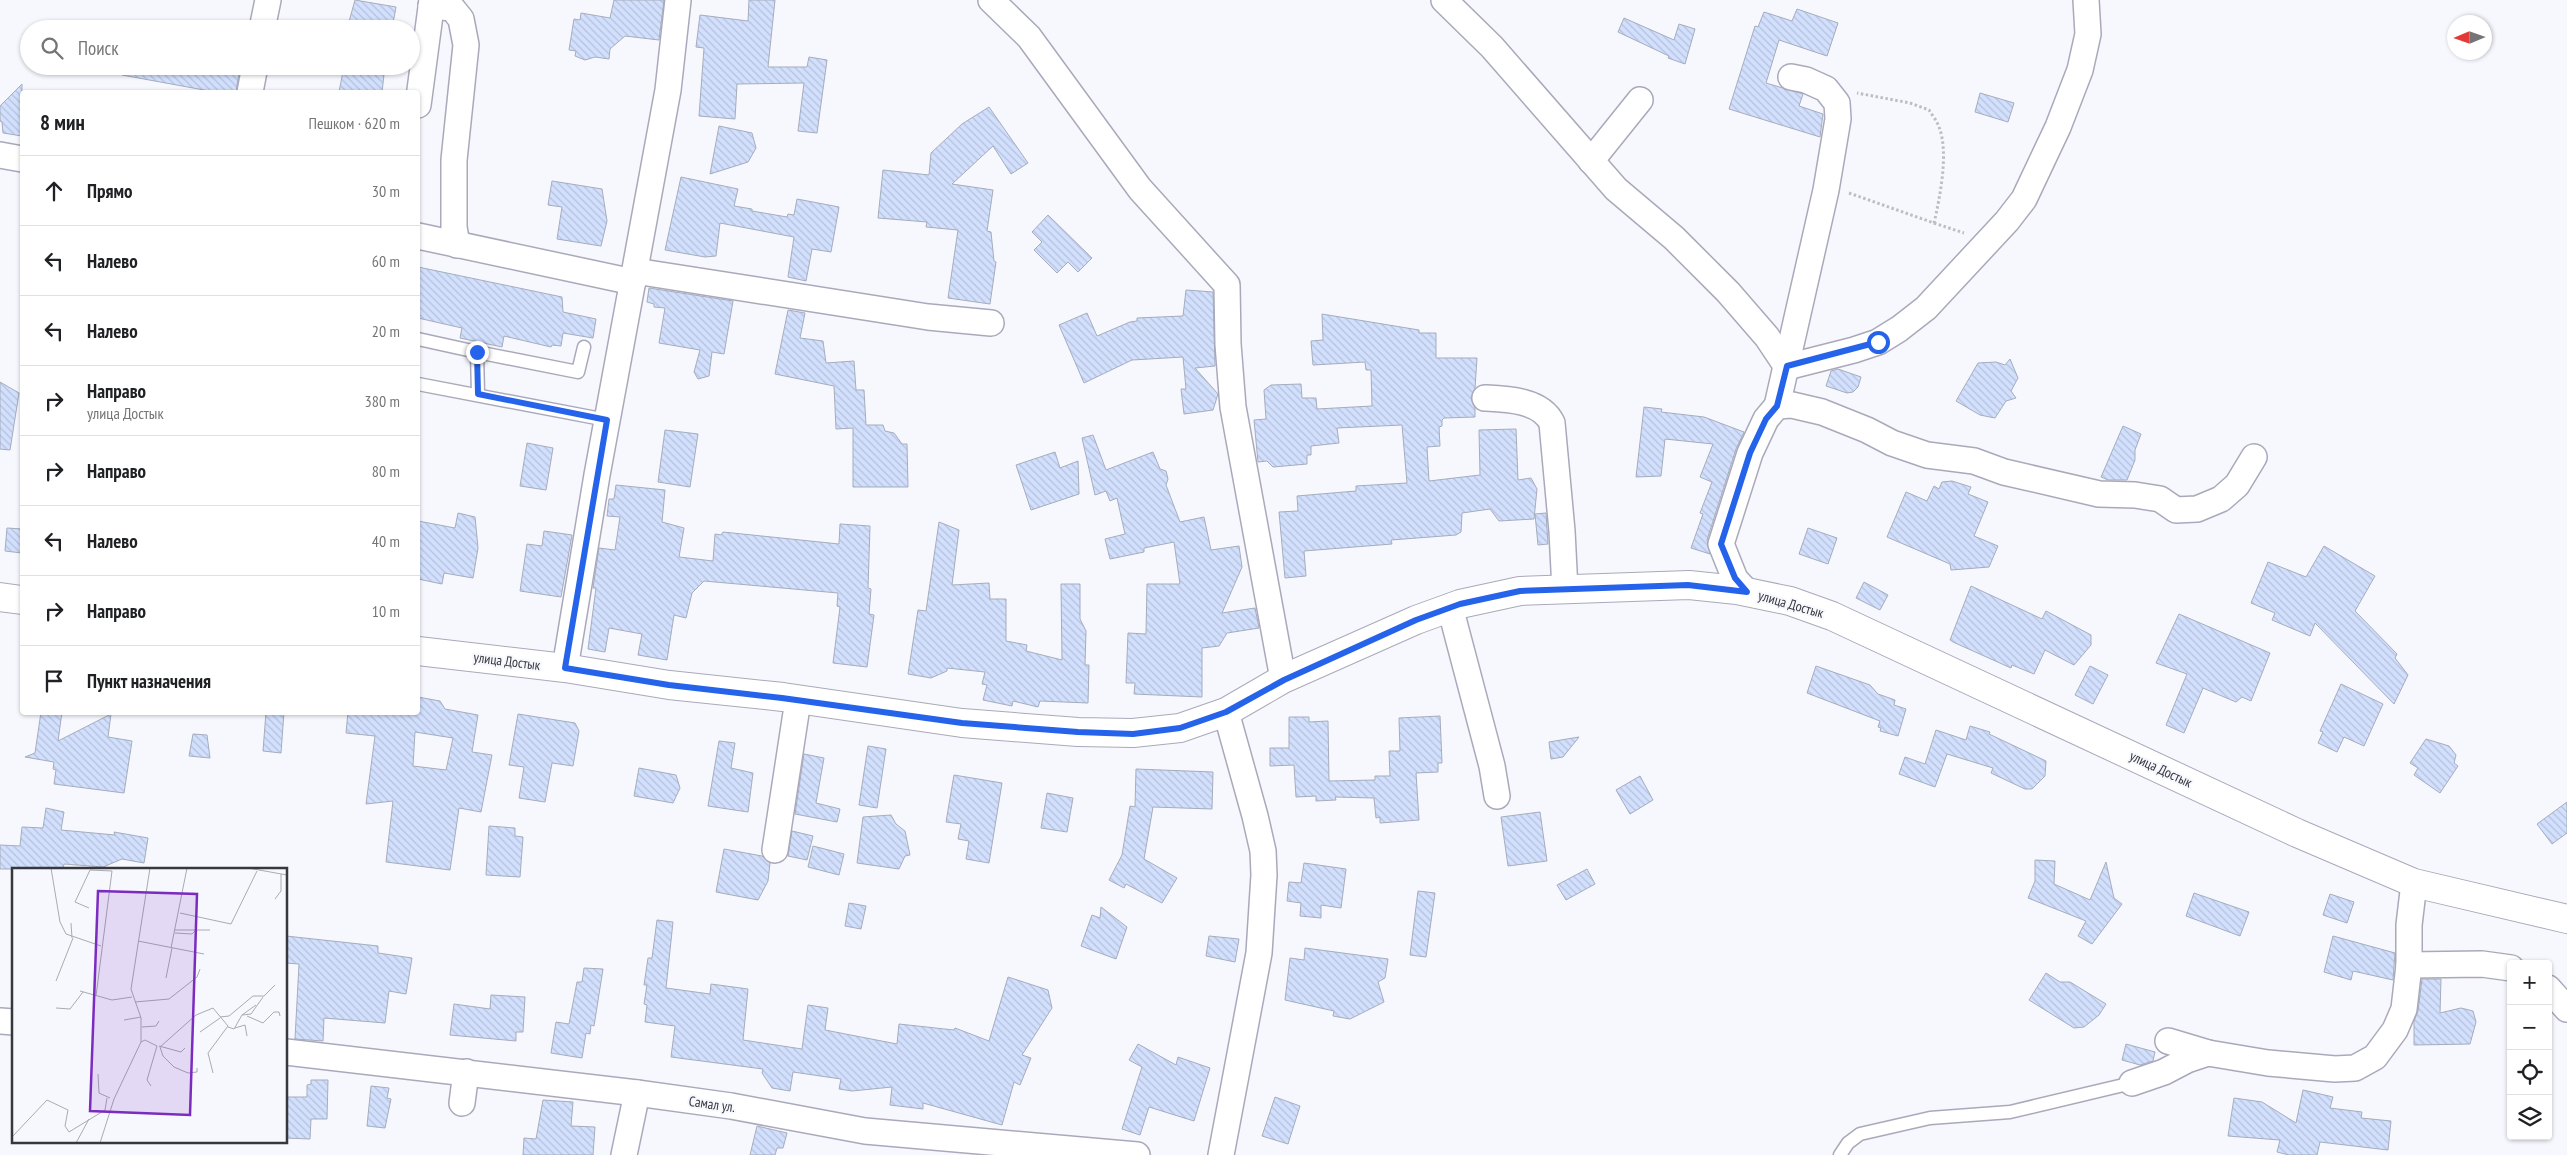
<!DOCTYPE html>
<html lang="ru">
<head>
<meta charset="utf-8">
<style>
	body { margin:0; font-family:"PT Sans Narrow",sans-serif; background:#f6f6f6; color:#202124 }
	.controls { position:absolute; right:15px; bottom:15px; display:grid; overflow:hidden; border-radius:5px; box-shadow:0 1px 4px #0004 }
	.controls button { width:45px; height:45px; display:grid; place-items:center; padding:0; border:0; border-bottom:1px solid #e0e0e0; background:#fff; color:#202124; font:25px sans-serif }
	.compass { position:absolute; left:2447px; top:15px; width:45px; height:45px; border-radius:50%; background:#fff; box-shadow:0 1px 4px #0004; rotate:268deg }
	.stop { position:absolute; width:15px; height:15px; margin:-11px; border:4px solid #2563eb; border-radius:50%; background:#fff }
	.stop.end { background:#2563eb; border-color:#fff; box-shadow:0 1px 5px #0008 }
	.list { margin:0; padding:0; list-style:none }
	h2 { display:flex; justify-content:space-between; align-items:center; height:65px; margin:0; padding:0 20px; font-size:21px }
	h2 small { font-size:16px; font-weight:400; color:#757577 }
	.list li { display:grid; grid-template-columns:32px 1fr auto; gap:15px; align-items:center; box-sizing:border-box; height:70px; padding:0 20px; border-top:1px solid #e0e0e0 }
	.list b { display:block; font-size:19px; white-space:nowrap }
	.list p { margin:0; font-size:16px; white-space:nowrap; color:#757577 }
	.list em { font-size:16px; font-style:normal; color:#757577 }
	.icon { flex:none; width:28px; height:28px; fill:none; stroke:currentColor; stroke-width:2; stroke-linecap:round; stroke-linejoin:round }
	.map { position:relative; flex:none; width:2567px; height:1155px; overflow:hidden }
	.search { position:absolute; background:#fff; box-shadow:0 1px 4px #0004; left:20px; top:20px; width:400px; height:55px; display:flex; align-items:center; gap:12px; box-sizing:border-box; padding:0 18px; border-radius:28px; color:#757577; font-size:19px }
	.panel { position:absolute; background:#fff; box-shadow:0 1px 4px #0004; left:20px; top:90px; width:400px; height:625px; border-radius:5px }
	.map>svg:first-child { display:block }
	.building { fill:url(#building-back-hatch); stroke:#a5adbd; fill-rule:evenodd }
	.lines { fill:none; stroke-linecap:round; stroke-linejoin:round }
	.service-casing { stroke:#aaa9bb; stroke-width:15 }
	.minor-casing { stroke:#aaa9bb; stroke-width:28 }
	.secondary-casing { stroke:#aaa9bb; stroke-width:30 }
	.path { stroke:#bdbdc4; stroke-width:3; stroke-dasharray:2.5 2.5; stroke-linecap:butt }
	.service { stroke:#fff; stroke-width:12 }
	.minor { stroke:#fff; stroke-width:25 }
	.secondary { stroke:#fff; stroke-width:28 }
	.route { stroke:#2563eb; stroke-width:6 }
	.labels { text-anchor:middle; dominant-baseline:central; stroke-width:4; stroke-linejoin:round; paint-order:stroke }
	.street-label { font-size:14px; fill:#37373e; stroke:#f7f7fe }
	.inset-road { fill:none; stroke:#aaaab1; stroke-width:1 }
	.view { fill:#7b2cbf; fill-opacity:0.15; stroke:#7b2cbf; stroke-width:2.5 }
	.inset-edge { fill:none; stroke:#37373e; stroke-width:2.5 }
</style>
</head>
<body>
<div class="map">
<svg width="2567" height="1155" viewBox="0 0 2567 1155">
	<defs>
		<pattern id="building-back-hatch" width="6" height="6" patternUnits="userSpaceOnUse" patternTransform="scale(1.25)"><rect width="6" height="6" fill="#d2e0fe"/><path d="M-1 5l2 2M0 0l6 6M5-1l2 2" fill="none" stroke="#b5c1db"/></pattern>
	</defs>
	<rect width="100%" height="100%" fill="#f7f7fe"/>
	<g class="building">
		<polygon points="355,0 396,7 392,29 347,29"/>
		<polygon points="614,0 664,0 659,40 625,36 610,49 609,59 595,57 585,60 575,56 576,51 569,50 574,19 580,20 581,13 610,18"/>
		<polygon points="749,0 775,0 768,67 807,67 809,57 827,60 817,133 798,131 804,83 737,84 735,119 699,116 704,48 696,47 700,15 748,21"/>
		<polygon points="1797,9 1838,23 1827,56 1779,40 1766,83 1803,94 1799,106 1823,114 1820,137 1729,109 1755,26 1758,27 1764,12 1792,21"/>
		<polygon points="1624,18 1674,40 1679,24 1695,29 1685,64 1668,58 1669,56 1618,32"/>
		<polygon points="123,66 240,66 236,92 215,92 122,75"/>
		<polygon points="344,66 385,66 382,92 339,92"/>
		<polygon points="22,84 22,136 3,133 2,122 0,121 0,106"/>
		<polygon points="1980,93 2014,103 2008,122 1975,112"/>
		<polygon points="989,107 1028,163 1011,174 993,146 952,184 993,190 987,231 991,232 994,261 996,262 990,304 948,298 958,230 926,227 927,222 878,218 883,170 929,175 931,153 962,124"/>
		<polygon points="719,126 752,133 756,148 748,162 710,174"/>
		<polygon points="681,177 738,189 734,206 752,209 752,211 787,217 788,214 794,215 797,199 839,207 831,252 812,249 806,281 788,277 794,237 720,223 716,256 705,257 665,250"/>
		<polygon points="552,181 602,189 607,221 601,246 557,239 562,207 548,205"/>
		<polygon points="1048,215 1092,258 1078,272 1068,262 1057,273 1034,250 1042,242 1032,232"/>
		<polygon points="418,267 562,297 563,312 596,319 593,338 563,333 561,346 552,345 551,347 504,336 502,347 460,338 462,328 418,318"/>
		<polygon points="649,288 733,301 724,354 712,352 709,376 698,379 694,372 700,350 659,343 665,308 654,307 654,304 647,302"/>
		<polygon points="1186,290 1213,292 1215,366 1195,368 1218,394 1213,410 1184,414 1181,389 1186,389 1183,357 1132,360 1084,383 1059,325 1087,313 1097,336 1130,322 1137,321 1137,318 1183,316"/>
		<polygon points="788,310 805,313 800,338 823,341 826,363 854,361 856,390 864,390 866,425 883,425 885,431 894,433 902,444 907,444 908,487 853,487 853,428 836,429 834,386 775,374"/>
		<polygon points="1322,314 1419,330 1419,333 1436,333 1436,358 1477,358 1475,388 1471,398 1475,408 1475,417 1444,418 1442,420 1442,426 1439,427 1440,446 1427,447 1429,481 1480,475 1479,430 1516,429 1518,480 1531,478 1537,489 1534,519 1499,521 1490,509 1462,513 1461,532 1456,535 1391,540 1392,544 1304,551 1306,576 1285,578 1279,512 1298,511 1297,496 1356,491 1356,486 1407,483 1402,425 1337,428 1339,443 1311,446 1311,455 1307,455 1307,464 1273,467 1267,461 1258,462 1254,420 1266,419 1264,390 1271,385 1301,384 1302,398 1316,398 1317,409 1372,406 1371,370 1366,370 1365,362 1313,365 1311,341 1323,340"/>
		<polygon points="2010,359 2018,378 2011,391 2016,398 2006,401 1995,418 1980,415 1956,401 1978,363 1996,362 2005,365"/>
		<polygon points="1838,369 1861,377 1858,387 1853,392 1847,393 1826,386 1831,371"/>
		<polygon points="0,382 19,393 10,450 0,449"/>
		<polygon points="1644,407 1662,409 1661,412 1704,417 1744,432 1736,449 1707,540 1710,554 1691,548 1703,514 1700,513 1712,482 1700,477 1713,444 1665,439 1661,476 1636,477"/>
		<polygon points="2123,426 2141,434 2135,450 2135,460 2127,480 2108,480 2101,477"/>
		<polygon points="665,430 698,434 690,487 658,482"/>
		<polygon points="1093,435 1106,470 1153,452 1160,469 1166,471 1168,479 1166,485 1180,522 1204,517 1211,550 1239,546 1242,567 1222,613 1255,608 1259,628 1227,633 1219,646 1202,648 1202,697 1134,694 1135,683 1126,683 1128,633 1146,634 1147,584 1180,584 1174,542 1144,548 1144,552 1110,559 1105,539 1125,534 1117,498 1110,501 1106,491 1095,495 1082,438"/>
		<polygon points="527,443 553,448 546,490 520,486"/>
		<polygon points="1055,452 1060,468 1078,461 1079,494 1031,510 1016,465"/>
		<polygon points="1952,481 1971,487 1968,494 1988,502 1974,536 1998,546 1989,567 1951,570 1950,564 1887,537 1906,492 1927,501 1934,486 1939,489 1942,482"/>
		<polygon points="616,485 665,490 662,522 684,528 679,557 713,561 715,534 721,535 723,532 839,544 840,524 870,526 868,588 871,589 869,614 874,615 867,667 833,663 840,607 837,606 838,593 704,581 692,593 686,618 674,615 667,660 638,655 642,634 609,628 605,652 588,649 596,588 593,588 599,548 615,550 620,517 607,516 609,499 614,499"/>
		<polygon points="458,513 475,517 478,548 473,578 444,573 442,584 418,579 418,521 455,528"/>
		<polygon points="1546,513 1548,544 1538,545 1535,514"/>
		<polygon points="939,522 959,530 952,585 989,583 990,599 1006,599 1006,641 1027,645 1026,651 1062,660 1061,584 1080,584 1080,619 1086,631 1085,665 1089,665 1088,703 1040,701 1038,707 1013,701 1012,706 983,700 987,685 982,684 985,672 947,668 947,671 931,678 908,674 918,610 926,611"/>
		<polygon points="7,528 22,529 22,553 5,551"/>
		<polygon points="1808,528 1837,538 1828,564 1799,554"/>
		<polygon points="544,531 572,535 561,597 520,591 527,544 542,546"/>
		<polygon points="2324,546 2375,576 2355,611 2397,654 2395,658 2408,675 2394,704 2315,623 2310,636 2272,620 2275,613 2251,603 2268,562 2306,577"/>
		<polygon points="1864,582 1888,595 1880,610 1856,598"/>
		<polygon points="1971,586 2042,619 2046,611 2091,635 2091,645 2074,665 2045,650 2034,674 2012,665 2011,668 1953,642 1950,640"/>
		<polygon points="2179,614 2270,653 2251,701 2242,697 2236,702 2203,688 2184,733 2166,725 2187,674 2156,663"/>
		<polygon points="1816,666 1870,685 1878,694 1895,700 1894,705 1906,709 1898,736 1880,731 1881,728 1878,727 1880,721 1807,693"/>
		<polygon points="2090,666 2108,675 2093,704 2075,695"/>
		<polygon points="2341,684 2383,704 2364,746 2344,737 2337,752 2318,743 2323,732 2320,731"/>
		<path d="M418,697L440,701L445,709L478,715L472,752L492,755L481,812L459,808L450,870L386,862L393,801L366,804L375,736L346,733L348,712H418ZM415,732L453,738L446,770L413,766Z"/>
		<polygon points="41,712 62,712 58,741 111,714 108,737 132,741 124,793 54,784 56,770 53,769 54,762 25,757 35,753"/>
		<polygon points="266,712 284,712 281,753 263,751"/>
		<polygon points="518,714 575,723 579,731 573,766 552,763 545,802 519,798 524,767 509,765"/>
		<polygon points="1440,716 1442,763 1438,763 1438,772 1416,773 1419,820 1380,823 1380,817 1376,818 1374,798 1335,797 1336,800 1316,801 1316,796 1296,797 1294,765 1270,766 1270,748 1289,748 1289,717 1309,717 1309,722 1328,721 1329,781 1375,780 1375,776 1390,776 1389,751 1400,751 1399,718"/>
		<polygon points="1970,726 1990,732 1989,734 2046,761 2045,776 2032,789 2025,789 1991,773 1993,768 1947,754 1935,787 1899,774 1905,757 1925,764 1936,730 1966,740"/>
		<polygon points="193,734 207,735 210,758 189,756"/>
		<polygon points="1579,737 1563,757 1551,759 1549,742"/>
		<polygon points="2426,739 2449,746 2456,755 2454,763 2458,766 2440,793 2414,775 2418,768 2410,763"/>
		<polygon points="719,741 735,743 731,768 753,773 748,812 708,806"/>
		<polygon points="868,746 886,749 877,808 859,805"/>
		<polygon points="804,754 824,758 816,803 840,809 837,822 795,814"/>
		<polygon points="639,768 676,775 680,788 673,803 634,796"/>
		<polygon points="1136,769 1213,772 1212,809 1153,807 1144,859 1177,878 1162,903 1126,884 1124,888 1109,880 1122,855 1130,806 1135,807"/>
		<polygon points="954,775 1002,783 989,863 966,859 969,841 958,839 961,824 946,822"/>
		<polygon points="1640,776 1653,800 1630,814 1616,790"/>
		<polygon points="1047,793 1073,798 1067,832 1041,828"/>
		<polygon points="2567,802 2567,833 2552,844 2537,824"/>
		<polygon points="46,808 64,812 61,830 115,835 114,832 148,838 144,863 122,859 103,867 64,864 63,869 0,869 0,845 20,846 22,827 43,828"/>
		<polygon points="1540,812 1547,861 1508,866 1501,817"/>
		<polygon points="891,815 896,824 905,831 910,855 905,856 899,869 857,863 863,817"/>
		<polygon points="489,826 515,828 515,836 523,837 520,877 486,875"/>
		<polygon points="792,831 813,836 807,860 788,856"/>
		<polygon points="813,846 844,854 839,875 808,867"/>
		<polygon points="724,849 762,856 770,863 768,881 758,900 716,892"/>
		<polygon points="2035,860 2055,861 2054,884 2090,900 2106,862 2114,898 2122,904 2092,944 2078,936 2086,921 2028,898 2035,881"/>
		<polygon points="1304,863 1346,869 1341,908 1321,905 1321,918 1300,916 1301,903 1287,901 1289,882 1301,883"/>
		<polygon points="1587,869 1595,884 1566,900 1557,885"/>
		<polygon points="1418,891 1435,893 1426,957 1410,955"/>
		<polygon points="2194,893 2249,912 2240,936 2186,916"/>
		<polygon points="2330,894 2354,902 2347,923 2323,915"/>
		<polygon points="849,903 866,906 861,929 845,926"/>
		<polygon points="1101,907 1127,927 1116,959 1081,946 1092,915 1100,918"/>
		<polygon points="657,920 673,922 666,988 710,994 711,984 748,989 743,1040 802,1049 808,1005 828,1008 825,1030 897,1044 899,1024 954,1030 955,1028 989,1041 1008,977 1048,990 1052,1008 1022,1055 1031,1058 1020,1085 1014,1082 1002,1125 923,1103 923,1109 890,1105 892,1087 852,1091 839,1089 841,1079 793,1072 790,1091 772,1088 762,1073 763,1069 671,1057 675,1026 645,1022 647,1005 644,1004 647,985 644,985 648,958 652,958"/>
		<polygon points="286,936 378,946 378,953 412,958 406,994 389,991 385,1023 324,1018 323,1041 295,1039 299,964 286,963"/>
		<polygon points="1209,936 1239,939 1235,962 1206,956"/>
		<polygon points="2333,936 2395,953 2393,980 2353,971 2351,980 2324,972"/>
		<polygon points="1305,948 1388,959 1385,978 1378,982 1384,1002 1350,1019 1333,1016 1334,1011 1285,1000 1290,958 1304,960"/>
		<polygon points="584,968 603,969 594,1026 591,1025 590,1034 586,1033 582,1058 551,1053 556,1022 569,1024 577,982 582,982"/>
		<polygon points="2046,973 2060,982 2070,982 2106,1004 2099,1015 2084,1027 2074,1028 2029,1000"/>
		<polygon points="2422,979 2441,979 2440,1013 2461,1008 2473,1011 2476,1022 2470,1044 2414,1045 2414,1021 2418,1011"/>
		<polygon points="491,995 525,997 523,1032 516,1032 516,1041 450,1035 454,1004 490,1009"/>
		<polygon points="1138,1044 1176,1065 1178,1057 1210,1068 1194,1121 1149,1107 1140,1135 1122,1129 1142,1067 1129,1060"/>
		<polygon points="2126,1044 2155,1052 2153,1061 2140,1065 2122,1060"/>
		<polygon points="311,1080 328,1080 327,1119 311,1119 310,1139 286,1138 286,1104 288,1097 307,1097 307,1085 311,1084"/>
		<polygon points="371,1086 389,1088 387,1098 391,1099 385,1128 367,1126"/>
		<polygon points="2303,1090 2333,1097 2330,1108 2362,1112 2361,1118 2391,1121 2388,1150 2320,1142 2317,1155 2289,1155 2277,1152 2280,1140 2228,1136 2234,1098 2262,1102 2296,1123"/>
		<polygon points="1275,1097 1300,1106 1288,1144 1262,1136"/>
		<polygon points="543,1100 573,1102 571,1126 595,1127 593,1155 523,1155 524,1138 536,1139"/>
		<polygon points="757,1126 787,1133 783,1148 777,1148 775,1155 750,1155"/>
	</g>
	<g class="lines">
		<g class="service-casing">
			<g id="service">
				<polyline points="418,339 477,352 478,394"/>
				<polyline points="477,352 578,372 584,347"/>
				<polyline points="418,384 607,420"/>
				<polyline points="1840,1155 1848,1143 1860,1134 1930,1118 2010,1112 2132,1083"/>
			</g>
		</g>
		<g class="minor-casing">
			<g id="minor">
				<polyline points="991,0 1029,37 1140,189 1227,285 1228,344 1233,407 1283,679"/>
				<polyline points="1444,0 1492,47 1616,189 1674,238 1728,292 1767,337 1787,367 1854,350 1878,342 1899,329 1926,308 2007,221 2024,199 2058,127 2080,70 2088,34 2086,0"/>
				<polyline points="431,6 452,8 461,19 466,45 454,160 454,227 457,245"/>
				<polyline points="262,29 268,0"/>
				<polyline points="250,92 255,66"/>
				<polyline points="418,105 432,0"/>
				<polyline points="0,155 22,159"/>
				<polyline points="1591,161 1640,100"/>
				<polyline points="418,236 633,282"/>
				<polyline points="635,271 928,317 991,323"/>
				<path d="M1485,398C1507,399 1541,400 1552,423L1562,531L1565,590"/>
				<polyline points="1777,406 1826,190 1838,119 1837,103 1826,89 1806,80 1791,77"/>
				<polyline points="1747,592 1735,579 1721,544 1750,453 1766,419 1777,406 1792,405 1822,412 1867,430 1892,443 1927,455 1974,461 2004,472 2099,494 2135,495 2160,499 2176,510 2197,509 2221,499 2237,485 2254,457"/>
				<polyline points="1450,607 1492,766 1497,796"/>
				<polyline points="565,668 597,475 668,90 678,0"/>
				<polyline points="775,850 798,700"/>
				<polyline points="2409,965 2482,964 2511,968"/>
				<polyline points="2548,988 2567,1009"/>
				<polyline points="0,1021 14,1022"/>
				<polyline points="2168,1041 2208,1053"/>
				<polyline points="286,1052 637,1093 731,1106 865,1131 1137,1155"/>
				<polyline points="2132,1083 2164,1072 2187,1060 2208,1053 2268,1063 2335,1069 2355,1068 2375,1057 2395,1030 2404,1009 2409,965 2409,925 2414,883"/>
				<polyline points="462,1103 466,1072"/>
				<polyline points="624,1155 637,1093"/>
				<polyline points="1221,1155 1259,953 1264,875 1263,851 1255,816 1226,712"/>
			</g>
		</g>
		<g class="secondary-casing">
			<g id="secondary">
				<polyline points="0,597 22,600"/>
				<polyline points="418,651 565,668 669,685 783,697 962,723 1078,732 1133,733 1180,728 1226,712 1283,679 1416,620 1460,604 1520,591 1689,585 1737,590 1790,601 1832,616 2297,833 2414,883 2567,919"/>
			</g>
		</g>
		<g class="path">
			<path d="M1849,193L1934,223C1940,197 1949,152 1939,127C1937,121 1932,115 1929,110L1910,103L1857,93"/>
			<polyline points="1934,223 1964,233"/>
		</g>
		<use href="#service" class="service"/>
		<use href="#minor" class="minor"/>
		<use href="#secondary" class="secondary"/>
	</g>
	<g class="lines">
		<polyline class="route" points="477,352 478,394 607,420 565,668 669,685 782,698 962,723 1078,732 1133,734 1180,728 1226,712 1284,680 1416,620 1460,604 1520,591 1688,585 1747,592 1735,578 1721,544 1750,453 1766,419 1777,406 1787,366 1878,342"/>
	</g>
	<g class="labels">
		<g class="street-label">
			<text transform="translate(1791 604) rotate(16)">улица Достык</text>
			<text transform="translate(507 661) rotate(7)">улица Достык</text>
			<text transform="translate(2161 769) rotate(25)">улица Достык</text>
			<text transform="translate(712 1104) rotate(8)">Самал ул.</text>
		</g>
	</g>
	<g transform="translate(12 868)">
		<rect width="275" height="275" fill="#f7f7fe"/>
		<path class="inset-road" d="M39,0L48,54L54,66L89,78M236,0L275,7M263,31L269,23V6M77,40L63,34L78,2L100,3L84,128M168,45L219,56L245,3M59,55L60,70M163,62H198M163,65L180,66L183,63M126,73L192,86M159,80L175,0M154,110L160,80M44,113L61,70M68,123L100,132L120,129M123,134L157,131L185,109L188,101M44,140L58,141L71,124M230,147L244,137M235,148L251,155L262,144H267L268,148M208,149L217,148L241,128H252L263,117M112,152L129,149M130,159L144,158L147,153M216,159L222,161L230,147L239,146L251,129M223,160L233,157L235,168M188,164L208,150M129,174L133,172L145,178L135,212L139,218M147,178L169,184L173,180M185,200V204L176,205L162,199L151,188L148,179L184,147L201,140L216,158L196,185L201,205M86,206L87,225L98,230M0,269L35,232L56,242L53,258L57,264L93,242L95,230M64,275L77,251M88,275L102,231L129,174V150L119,121L138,0"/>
		<path class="view" d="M86,23L185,26L178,247L78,243Z"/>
		<rect width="275" height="275" class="inset-edge"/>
	</g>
</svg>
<div class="controls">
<button>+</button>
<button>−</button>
<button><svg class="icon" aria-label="locate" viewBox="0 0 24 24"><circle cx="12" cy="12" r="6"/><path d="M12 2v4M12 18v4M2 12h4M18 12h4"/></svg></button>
<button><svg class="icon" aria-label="layers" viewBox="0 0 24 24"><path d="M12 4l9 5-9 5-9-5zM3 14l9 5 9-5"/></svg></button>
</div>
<svg class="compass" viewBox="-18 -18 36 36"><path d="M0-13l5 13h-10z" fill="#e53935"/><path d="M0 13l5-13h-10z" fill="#757577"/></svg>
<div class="stop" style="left:1878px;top:342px"></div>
<div class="stop end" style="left:477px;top:352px"></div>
<div class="search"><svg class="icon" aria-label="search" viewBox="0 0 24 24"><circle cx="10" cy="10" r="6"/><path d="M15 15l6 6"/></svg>Поиск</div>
<section class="panel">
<h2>8 мин<small>Пешком · 620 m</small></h2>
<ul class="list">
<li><svg class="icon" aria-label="ahead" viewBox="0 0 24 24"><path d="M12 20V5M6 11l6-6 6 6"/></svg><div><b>Прямо</b></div><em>30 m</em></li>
<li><svg class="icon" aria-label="left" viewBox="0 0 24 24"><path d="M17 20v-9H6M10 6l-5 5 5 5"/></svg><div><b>Налево</b></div><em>60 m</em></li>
<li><svg class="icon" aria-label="left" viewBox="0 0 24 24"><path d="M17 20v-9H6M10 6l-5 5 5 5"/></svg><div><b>Налево</b></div><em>20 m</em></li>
<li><svg class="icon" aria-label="right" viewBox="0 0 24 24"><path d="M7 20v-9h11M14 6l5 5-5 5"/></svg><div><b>Направо</b><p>улица Достык</p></div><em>380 m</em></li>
<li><svg class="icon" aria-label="right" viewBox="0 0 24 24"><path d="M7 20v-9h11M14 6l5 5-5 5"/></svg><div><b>Направо</b></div><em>80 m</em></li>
<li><svg class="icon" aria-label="left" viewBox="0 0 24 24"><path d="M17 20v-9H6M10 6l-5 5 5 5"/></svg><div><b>Налево</b></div><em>40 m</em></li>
<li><svg class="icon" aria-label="right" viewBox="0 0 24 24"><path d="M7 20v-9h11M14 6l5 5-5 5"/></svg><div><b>Направо</b></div><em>10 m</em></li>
<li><svg class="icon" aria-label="arrive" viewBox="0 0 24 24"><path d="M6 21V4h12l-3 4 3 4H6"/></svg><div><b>Пункт назначения</b></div></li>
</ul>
</section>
</div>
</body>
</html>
